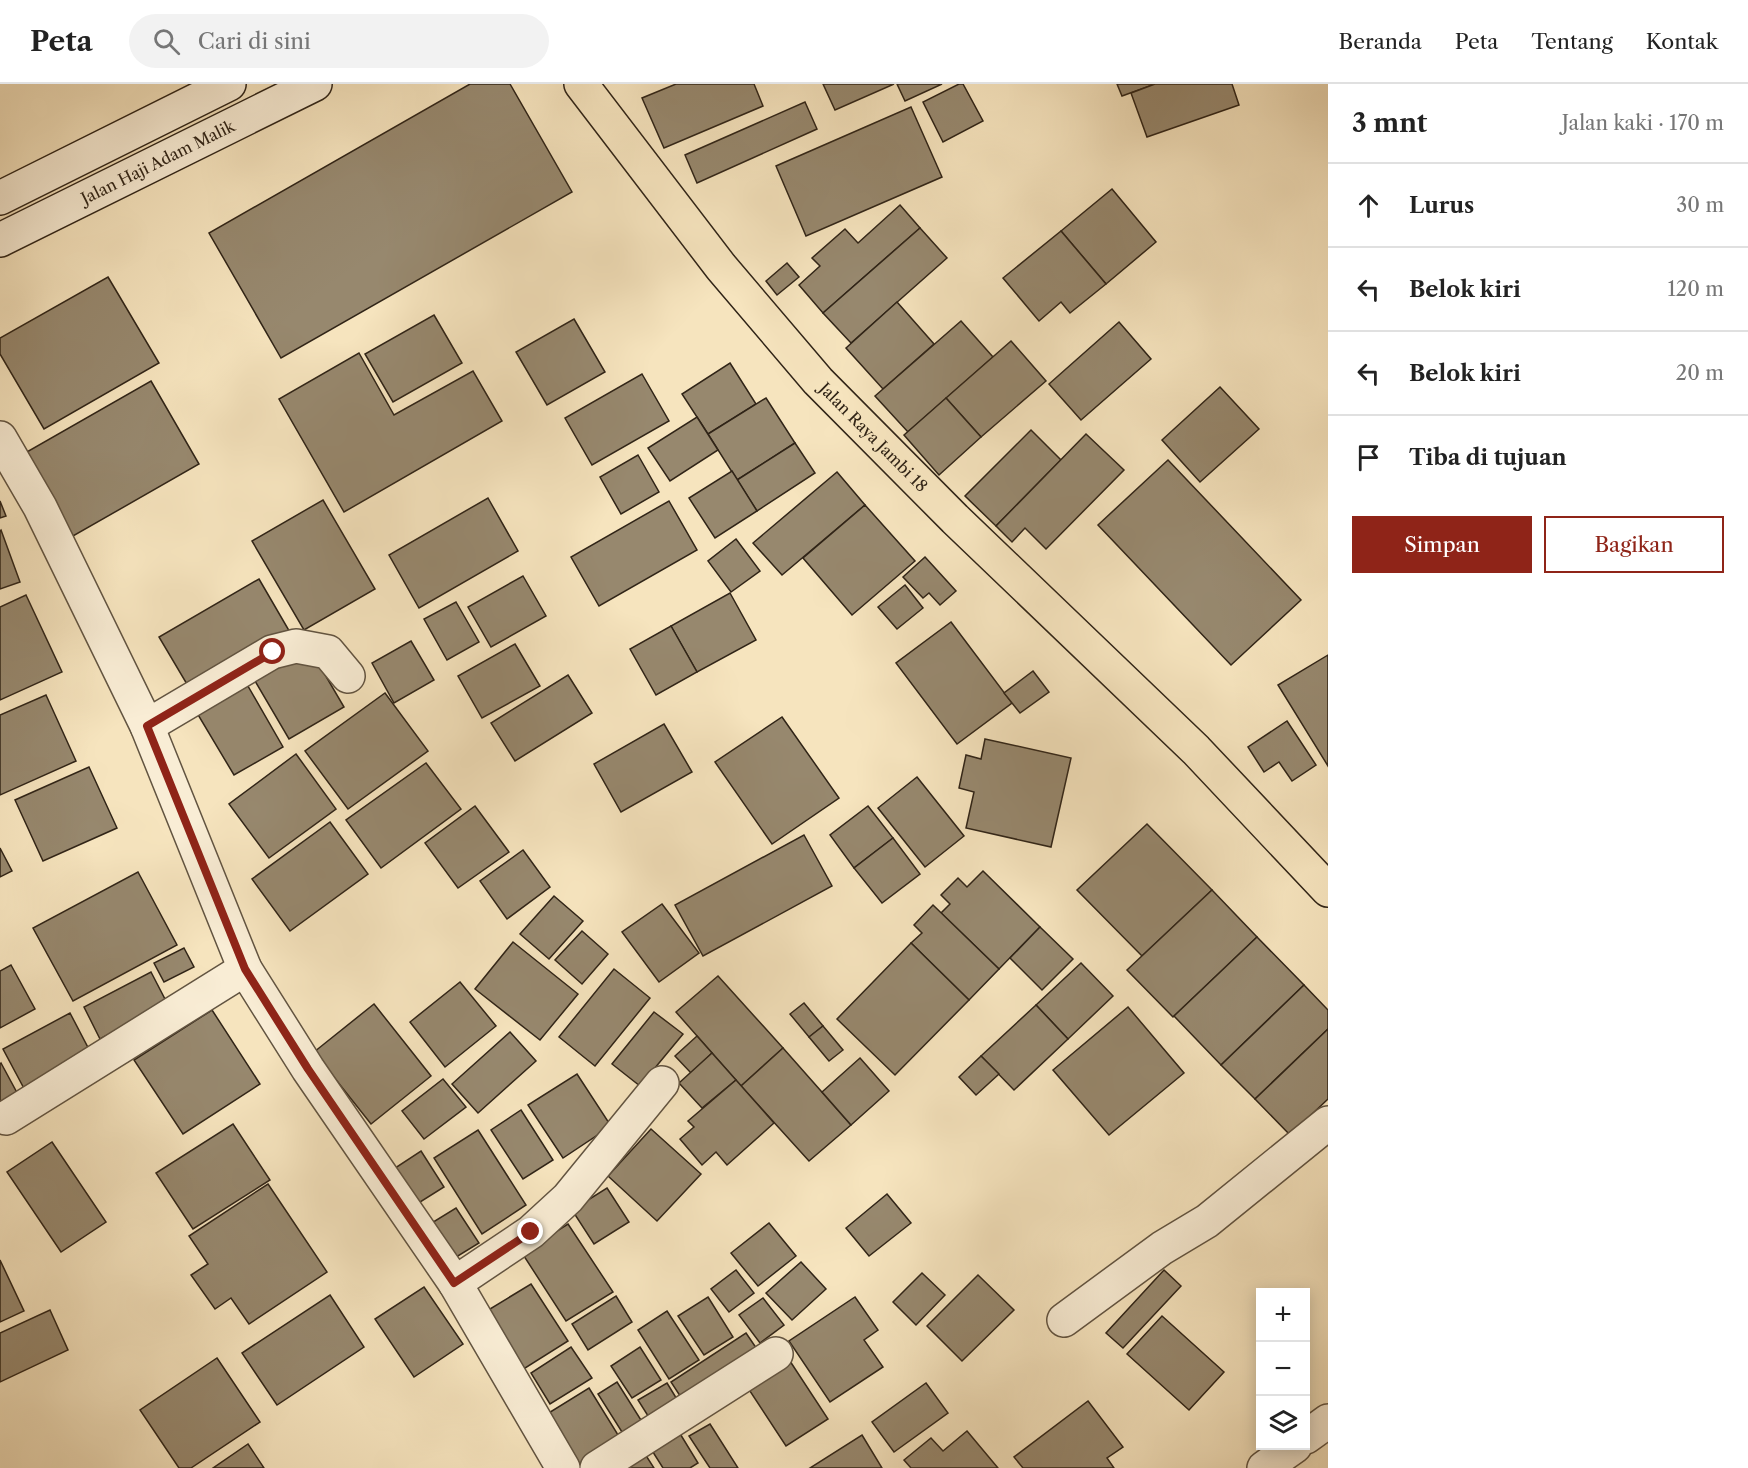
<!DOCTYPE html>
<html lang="id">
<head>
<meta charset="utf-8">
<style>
	body { margin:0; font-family:"Libre Caslon Text",serif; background:#f2f2f2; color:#222 }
	.controls { position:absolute; right:18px; bottom:18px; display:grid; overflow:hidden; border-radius:0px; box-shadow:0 3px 15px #0003 }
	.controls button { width:54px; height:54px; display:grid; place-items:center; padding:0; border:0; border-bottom:2px solid #e0e0e0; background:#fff; color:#222; font:30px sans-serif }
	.stop { position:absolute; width:18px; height:18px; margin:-14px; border:4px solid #8f2418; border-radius:50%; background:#fff }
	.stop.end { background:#8f2418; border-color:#fff; box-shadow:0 2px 6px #0008 }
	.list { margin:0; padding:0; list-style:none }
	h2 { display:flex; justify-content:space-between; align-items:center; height:78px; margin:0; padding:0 24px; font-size:26px }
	h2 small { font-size:20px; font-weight:400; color:#767676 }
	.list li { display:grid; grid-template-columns:39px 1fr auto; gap:18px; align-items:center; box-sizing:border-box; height:84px; padding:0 24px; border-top:2px solid #e0e0e0 }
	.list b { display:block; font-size:22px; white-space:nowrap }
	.list em { font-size:20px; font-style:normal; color:#767676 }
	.actions { display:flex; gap:12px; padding:18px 24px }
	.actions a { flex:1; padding:14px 0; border:2px solid #8f2418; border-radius:0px; text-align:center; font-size:21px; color:#8f2418 }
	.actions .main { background:#8f2418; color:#fff }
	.icon { flex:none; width:33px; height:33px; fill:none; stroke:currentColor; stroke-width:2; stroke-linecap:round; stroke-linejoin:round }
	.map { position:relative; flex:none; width:1328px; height:1384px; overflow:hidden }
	header { display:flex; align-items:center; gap:36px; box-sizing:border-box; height:84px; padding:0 30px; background:#fff; border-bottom:2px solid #e0e0e0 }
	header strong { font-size:28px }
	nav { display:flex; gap:33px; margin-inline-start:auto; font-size:21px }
	.search { width:420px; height:54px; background:#f2f2f2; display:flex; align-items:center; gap:15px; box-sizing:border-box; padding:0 21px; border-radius:33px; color:#767676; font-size:22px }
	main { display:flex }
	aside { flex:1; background:#fff }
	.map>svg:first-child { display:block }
	.building { fill:#97886e; stroke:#302417; stroke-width:1.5 }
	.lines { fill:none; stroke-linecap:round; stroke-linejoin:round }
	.street-casing { stroke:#625441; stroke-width:36 }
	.secondary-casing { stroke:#302417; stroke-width:36 }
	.primary-casing { stroke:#302417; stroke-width:36 }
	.street { stroke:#f9edd5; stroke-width:33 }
	.secondary { stroke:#f9edd5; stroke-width:33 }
	.primary { stroke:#f6e4be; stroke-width:33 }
	.route { stroke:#8f2418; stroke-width:8 }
	.labels { text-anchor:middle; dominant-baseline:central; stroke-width:6; stroke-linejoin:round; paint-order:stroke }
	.street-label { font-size:16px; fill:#302417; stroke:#f9edd5 }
</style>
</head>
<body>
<header>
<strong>Peta</strong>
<div class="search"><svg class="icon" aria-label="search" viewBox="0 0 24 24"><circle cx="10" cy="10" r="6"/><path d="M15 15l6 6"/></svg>Cari di sini</div>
<nav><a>Beranda</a><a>Peta</a><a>Tentang</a><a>Kontak</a></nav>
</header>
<main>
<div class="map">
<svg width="1328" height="1384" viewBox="0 0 1328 1384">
	<rect width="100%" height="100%" fill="#f6e4be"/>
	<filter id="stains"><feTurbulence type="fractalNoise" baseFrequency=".00333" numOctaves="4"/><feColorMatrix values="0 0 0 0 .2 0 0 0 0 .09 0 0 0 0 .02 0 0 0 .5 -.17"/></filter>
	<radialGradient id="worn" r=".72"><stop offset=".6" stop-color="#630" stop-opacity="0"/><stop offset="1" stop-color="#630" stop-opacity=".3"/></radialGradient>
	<g class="building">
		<polygon points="470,0 510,0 572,108 281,274 209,149"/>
		<polygon points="676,0 754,0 763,22 664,64 642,14"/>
		<polygon points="823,0 894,0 835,26"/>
		<polygon points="897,0 942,0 905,17"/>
		<polygon points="959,0 963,0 983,37 943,58 923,18"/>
		<polygon points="1117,0 1155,0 1122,12"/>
		<polygon points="1155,0 1232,0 1239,21 1147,53 1131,9"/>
		<polygon points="805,18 817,45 697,99 685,71"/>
		<polygon points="911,23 942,93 806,152 776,82"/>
		<polygon points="1112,105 1156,158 1106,200 1061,147"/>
		<polygon points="900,121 920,144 823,229 799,201 820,182 812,174 845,145 858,159"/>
		<polygon points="920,144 947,174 851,259 823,229"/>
		<polygon points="1061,147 1106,200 1070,229 1061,218 1039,237 1003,194"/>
		<polygon points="787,179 799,193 777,211 766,197"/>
		<polygon points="108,193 159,279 44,345 0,270 0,254"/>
		<polygon points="897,218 934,260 883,305 846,264"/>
		<polygon points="434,231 462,279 393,318 365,270"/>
		<polygon points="574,235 605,288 547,321 516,268"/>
		<polygon points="961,237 993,273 908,348 875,312"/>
		<polygon points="1119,238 1151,275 1081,336 1049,300"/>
		<polygon points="1011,257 1046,297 981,353 946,314"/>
		<polygon points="359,269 394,331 473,287 502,337 344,428 279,315"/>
		<polygon points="730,279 756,320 708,350 682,310"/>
		<polygon points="642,290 669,337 592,381 565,334"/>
		<polygon points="151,297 199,380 73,452 25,369"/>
		<polygon points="1220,303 1259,345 1200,398 1162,356"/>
		<polygon points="766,314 795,359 737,396 708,350"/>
		<polygon points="946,314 981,353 939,391 904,351"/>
		<polygon points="697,333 718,366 670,397 648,364"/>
		<polygon points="1031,346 1061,376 996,442 965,412"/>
		<polygon points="1086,350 1124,386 1046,465 1025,444 1012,458 996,442"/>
		<polygon points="795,359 815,389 757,427 737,396"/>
		<polygon points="638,371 659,408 621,430 600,393"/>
		<polygon points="1168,376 1301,516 1231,581 1098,441"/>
		<polygon points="732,387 757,427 715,454 689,414"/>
		<polygon points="837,388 865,421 782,491 753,459"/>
		<polygon points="488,414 518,467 419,524 389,471"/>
		<polygon points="323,416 375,505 304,546 252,457"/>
		<polygon points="0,417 6,432 0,434"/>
		<polygon points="669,417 697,466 599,522 571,473"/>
		<polygon points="865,421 915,477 852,531 803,474"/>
		<polygon points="1,446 20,498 0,505 0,447"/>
		<polygon points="736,455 760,487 731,508 708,477"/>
		<polygon points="925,473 956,507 940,521 929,509 923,514 903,493"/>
		<polygon points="523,492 546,532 491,563 468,523"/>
		<polygon points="259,495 291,550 191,607 159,553"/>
		<polygon points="905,501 923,524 897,545 878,523"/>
		<polygon points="730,509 756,556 697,588 671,542"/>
		<polygon points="26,511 62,588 0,616 0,523"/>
		<polygon points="456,518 479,558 447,576 424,535"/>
		<polygon points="951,538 1012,619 957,660 896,579"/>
		<polygon points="671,542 697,588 656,611 630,565"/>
		<polygon points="411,557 434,596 394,619 372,579"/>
		<polygon points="515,560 540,602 482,634 458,592"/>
		<polygon points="310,565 344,623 289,655 255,597"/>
		<polygon points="1328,571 1328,682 1278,601"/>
		<polygon points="1033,587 1049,608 1020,629 1004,609"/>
		<polygon points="241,590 283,663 234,691 191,619"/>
		<polygon points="568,591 592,629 515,677 491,639"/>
		<polygon points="385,609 428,667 348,725 305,667"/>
		<polygon points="46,611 76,677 0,711 0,631"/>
		<polygon points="782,633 839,714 772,760 715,678"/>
		<polygon points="1287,637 1316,681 1292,697 1279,678 1264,688 1248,663"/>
		<polygon points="664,640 692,688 621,728 594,680"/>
		<polygon points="985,655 1071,674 1051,763 966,744 974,708 959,704 966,671 981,675"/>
		<polygon points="296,670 336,725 269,774 229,720"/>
		<polygon points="426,679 461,725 381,784 346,736"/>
		<polygon points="89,683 117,744 43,777 15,716"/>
		<polygon points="917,693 964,752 925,783 878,724"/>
		<polygon points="475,722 509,768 458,804 425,759"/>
		<polygon points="868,722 893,754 854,784 830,751"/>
		<polygon points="330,738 368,790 290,847 252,795"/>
		<polygon points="1147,740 1212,806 1142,872 1077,806"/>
		<polygon points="804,751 832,802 703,872 675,821"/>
		<polygon points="893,754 920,790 882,819 854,784"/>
		<polygon points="0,764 12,787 0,793"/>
		<polygon points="523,766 550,803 507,835 480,797"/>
		<polygon points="983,787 1040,843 999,885 941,829 950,820 941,811 958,794 967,803"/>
		<polygon points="138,788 177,861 73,917 33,844"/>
		<polygon points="1212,806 1257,853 1173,933 1127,886"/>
		<polygon points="554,812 583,837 549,875 520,850"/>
		<polygon points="662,820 699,869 659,898 622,848"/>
		<polygon points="933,821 999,885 969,916 911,859 922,849 914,841"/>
		<polygon points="1040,843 1073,875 1042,906 1010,874"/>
		<polygon points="582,847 608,870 582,900 555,876"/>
		<polygon points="1257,853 1304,901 1221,981 1174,932"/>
		<polygon points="513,858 578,910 540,956 475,905"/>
		<polygon points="911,859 969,916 895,991 837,935"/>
		<polygon points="184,864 194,883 164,898 154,879"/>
		<polygon points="1081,879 1113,912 1068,955 1036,921"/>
		<polygon points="11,881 35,925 0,944 0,887"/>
		<polygon points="614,885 650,914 595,982 559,953"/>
		<polygon points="151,888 167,919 100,955 84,923"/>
		<polygon points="718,892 783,964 741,1002 676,928"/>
		<polygon points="460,898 496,942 445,983 410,938"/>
		<polygon points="1304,901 1328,926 1328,945 1255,1015 1221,981"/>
		<polygon points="804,919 823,942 809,953 790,930"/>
		<polygon points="374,920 431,992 371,1040 314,968"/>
		<polygon points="1036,921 1068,955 1014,1006 981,972"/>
		<polygon points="1128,923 1184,989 1109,1051 1053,986"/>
		<polygon points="212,926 260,1000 183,1050 134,976"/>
		<polygon points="654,928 683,950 640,1002 612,980"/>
		<polygon points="70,929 94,975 27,1010 3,965"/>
		<polygon points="823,942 843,966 829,977 809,953"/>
		<polygon points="1328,945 1328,1015 1290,1051 1255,1015"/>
		<polygon points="510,948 536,977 478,1029 452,1000"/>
		<polygon points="697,952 712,969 691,989 675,972"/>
		<polygon points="783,964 851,1041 809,1077 741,1002"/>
		<polygon points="712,969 736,996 702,1024 679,999"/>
		<polygon points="981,972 999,990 976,1011 959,993"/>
		<polygon points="860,974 889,1007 851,1041 822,1008"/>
		<polygon points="1,979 22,1018 0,1029 0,980"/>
		<polygon points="577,990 611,1042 563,1074 528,1021"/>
		<polygon points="443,995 466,1023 424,1055 402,1027"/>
		<polygon points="736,996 774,1039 727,1081 716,1068 702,1081 680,1055 694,1043 688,1037"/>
		<polygon points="521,1026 553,1076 523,1095 491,1046"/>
		<polygon points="233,1040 270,1096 193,1145 156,1089"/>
		<polygon points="651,1045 701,1090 657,1137 608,1092"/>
		<polygon points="478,1046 526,1121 482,1150 434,1074"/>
		<polygon points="52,1058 106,1138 61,1168 7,1088"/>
		<polygon points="421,1067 444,1103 409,1125 386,1090"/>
		<polygon points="268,1100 327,1188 249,1240 231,1214 215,1225 191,1191 208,1180 189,1152"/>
		<polygon points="607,1104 629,1138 594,1160 572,1126"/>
		<polygon points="887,1110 911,1139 869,1172 846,1144"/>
		<polygon points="456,1124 479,1159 453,1175 430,1140"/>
		<polygon points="769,1139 796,1172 758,1202 731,1169"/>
		<polygon points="568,1140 613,1208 566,1237 522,1169"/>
		<polygon points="0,1176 24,1227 0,1238"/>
		<polygon points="801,1178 826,1205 792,1236 766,1209"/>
		<polygon points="736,1186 754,1209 729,1228 711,1205"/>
		<polygon points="1164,1186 1181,1202 1123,1264 1106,1249"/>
		<polygon points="922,1189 945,1211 916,1241 893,1218"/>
		<polygon points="978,1191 1014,1226 962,1277 927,1242"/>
		<polygon points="531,1200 568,1257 522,1286 485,1228"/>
		<polygon points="424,1203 463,1260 414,1293 375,1235"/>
		<polygon points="330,1211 364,1263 277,1321 242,1269"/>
		<polygon points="616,1212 632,1238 588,1266 572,1240"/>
		<polygon points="708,1213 733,1253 704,1271 678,1232"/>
		<polygon points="855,1213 878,1246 864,1256 883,1283 830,1318 789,1257"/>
		<polygon points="763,1214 784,1241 760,1259 739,1231"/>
		<polygon points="50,1226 68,1266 0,1298 0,1249"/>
		<polygon points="667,1227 699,1276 669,1295 638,1246"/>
		<polygon points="1162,1232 1224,1288 1189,1326 1127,1270"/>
		<polygon points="746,1249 761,1271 686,1321 671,1298"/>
		<polygon points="571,1263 592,1294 550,1320 531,1289"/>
		<polygon points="640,1263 661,1296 632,1314 611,1282"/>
		<polygon points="786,1271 828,1335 786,1362 744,1298"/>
		<polygon points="217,1274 260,1338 191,1384 179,1384 140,1326"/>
		<polygon points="617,1298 646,1344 627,1356 598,1310"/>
		<polygon points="667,1299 683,1325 655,1343 638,1316"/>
		<polygon points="926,1299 948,1329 894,1368 872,1338"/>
		<polygon points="589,1304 623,1359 582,1384 547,1330"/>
		<polygon points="1088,1317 1123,1363 1107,1374 1114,1384 1023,1384 1014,1373"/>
		<polygon points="710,1340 738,1384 710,1384 689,1352"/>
		<polygon points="967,1347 998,1384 911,1384 904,1376 931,1354 943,1367"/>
		<polygon points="679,1348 698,1379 690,1384 663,1384 651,1365"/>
		<polygon points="862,1351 882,1384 810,1384"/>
		<polygon points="248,1360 264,1384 213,1384"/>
		<polygon points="643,1367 654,1384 619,1384"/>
	</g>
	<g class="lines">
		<g class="street-casing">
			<g id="street">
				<polyline points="0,354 40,423 147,642 245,885 308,985 455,1199 563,1384"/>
				<polyline points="147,642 272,568 296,562 328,568 348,592"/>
				<polyline points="6,1034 245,885"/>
				<polyline points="455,1199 531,1148 568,1114 662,999"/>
				<polyline points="1064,1236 1162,1164 1207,1137 1328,1039"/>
				<polyline points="1306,1353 1328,1337"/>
				<polyline points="597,1384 776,1270"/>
				<polyline points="1264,1384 1295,1362"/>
			</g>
		</g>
		<g class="secondary-casing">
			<g id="secondary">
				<polyline points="0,114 229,0"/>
				<path id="s1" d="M0,156L315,0"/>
			</g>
		</g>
		<g class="primary-casing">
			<g id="primary">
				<path id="s2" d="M581,0L721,183L818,297L955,435L1196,666L1328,806"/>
			</g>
		</g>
		<use href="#street" class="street"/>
		<use href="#secondary" class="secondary"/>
		<use href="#primary" class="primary"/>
	</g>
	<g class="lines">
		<polyline class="route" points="273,568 147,642 245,885 308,985 454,1199 531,1148"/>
	</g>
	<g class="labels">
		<g class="street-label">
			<text stroke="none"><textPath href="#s1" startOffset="176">Jalan Haji Adam Malik</textPath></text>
			<text stroke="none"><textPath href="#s2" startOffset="459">Jalan Raya Jambi 18</textPath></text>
		</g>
	</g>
	<rect width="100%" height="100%" filter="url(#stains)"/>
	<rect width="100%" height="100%" fill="url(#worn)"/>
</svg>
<div class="controls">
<button>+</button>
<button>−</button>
<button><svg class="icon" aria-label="layers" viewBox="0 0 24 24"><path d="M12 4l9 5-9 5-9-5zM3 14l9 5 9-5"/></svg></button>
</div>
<div class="stop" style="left:273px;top:568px"></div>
<div class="stop end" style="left:531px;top:1148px"></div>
</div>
<aside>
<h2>3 mnt<small>Jalan kaki · 170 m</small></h2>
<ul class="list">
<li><svg class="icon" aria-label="ahead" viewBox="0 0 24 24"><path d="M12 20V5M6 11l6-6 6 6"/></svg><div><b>Lurus</b></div><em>30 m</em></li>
<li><svg class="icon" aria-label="left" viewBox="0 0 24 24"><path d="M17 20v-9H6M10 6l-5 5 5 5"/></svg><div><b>Belok kiri</b></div><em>120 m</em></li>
<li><svg class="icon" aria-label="left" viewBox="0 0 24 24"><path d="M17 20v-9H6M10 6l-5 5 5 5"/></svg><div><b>Belok kiri</b></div><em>20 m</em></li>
<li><svg class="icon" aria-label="arrive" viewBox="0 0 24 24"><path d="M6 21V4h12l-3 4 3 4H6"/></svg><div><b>Tiba di tujuan</b></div></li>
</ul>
<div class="actions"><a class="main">Simpan</a><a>Bagikan</a></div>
</aside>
</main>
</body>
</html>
